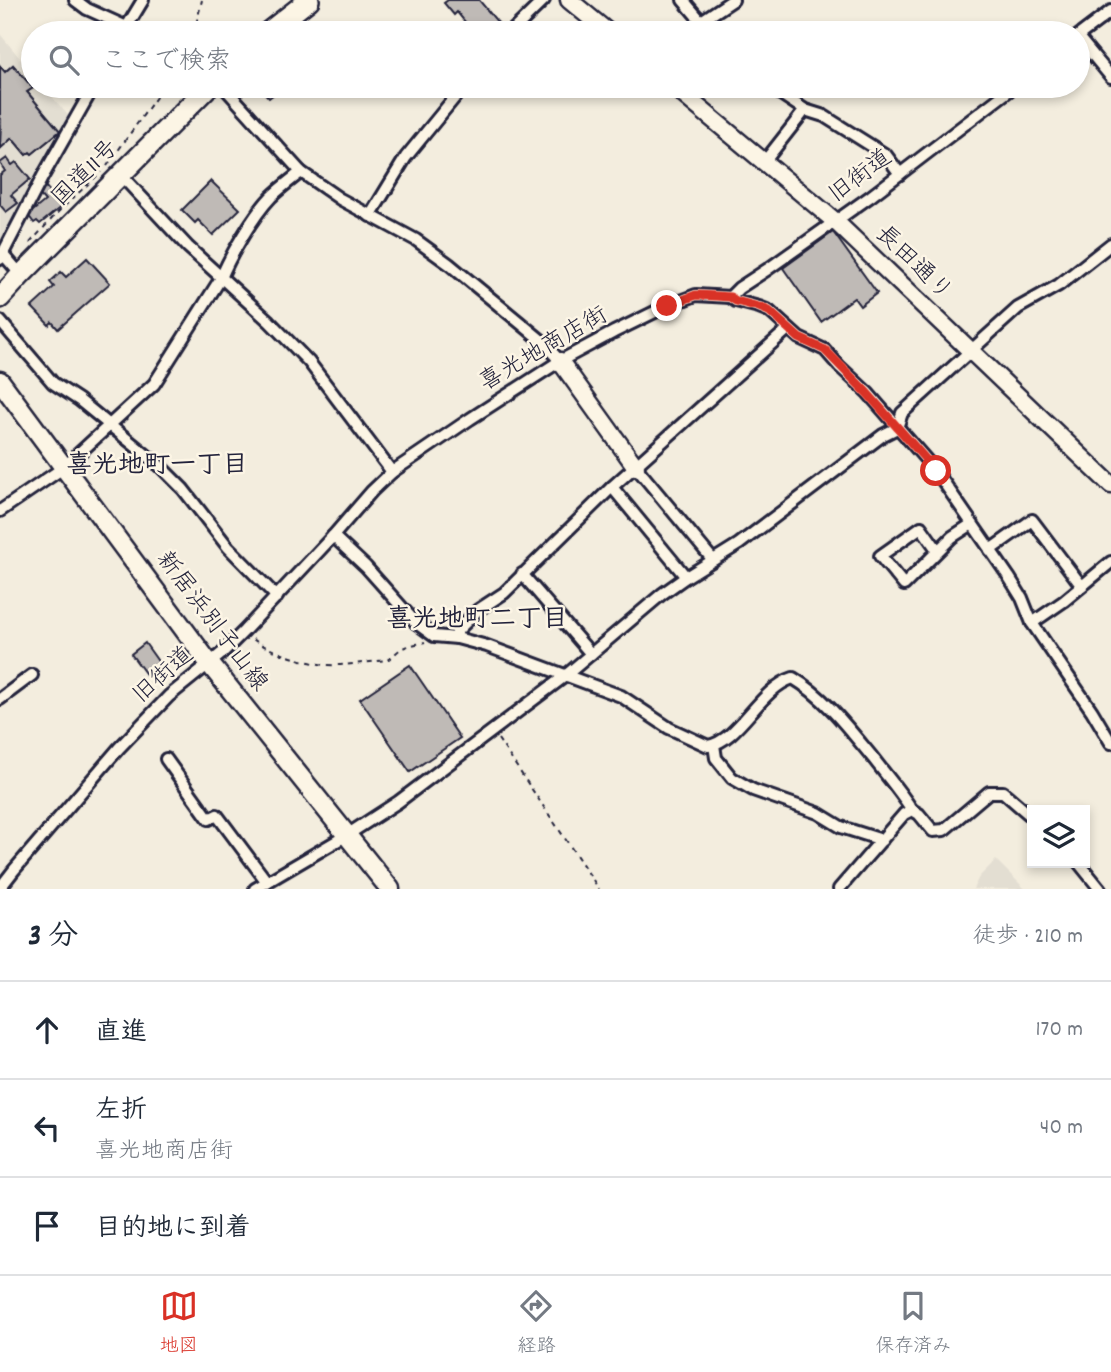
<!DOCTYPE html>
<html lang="ja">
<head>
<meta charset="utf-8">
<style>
	body { margin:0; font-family:Dekko,"Klee One",sans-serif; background:#f2f2f3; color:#1f2937 }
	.controls { position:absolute; right:21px; bottom:21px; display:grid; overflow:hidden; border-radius:0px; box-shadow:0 4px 10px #0003 }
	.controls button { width:63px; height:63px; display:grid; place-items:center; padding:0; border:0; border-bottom:2px solid #e0e1e3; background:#fff; color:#1f2937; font:35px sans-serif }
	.stop { position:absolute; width:21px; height:21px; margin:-16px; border:5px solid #d93025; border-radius:50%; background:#fff }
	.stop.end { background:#d93025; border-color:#fff; box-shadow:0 2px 7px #0008 }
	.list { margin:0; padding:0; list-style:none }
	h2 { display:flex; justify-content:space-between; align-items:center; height:91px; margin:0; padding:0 28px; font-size:30px }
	h2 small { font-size:23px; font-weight:400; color:#747a83 }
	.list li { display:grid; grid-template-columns:46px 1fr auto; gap:21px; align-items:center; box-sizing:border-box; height:98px; padding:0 28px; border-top:2px solid #e0e1e3 }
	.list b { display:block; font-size:26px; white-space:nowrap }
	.list p { margin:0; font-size:23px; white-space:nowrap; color:#747a83 }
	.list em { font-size:23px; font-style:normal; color:#747a83 }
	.icon { flex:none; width:38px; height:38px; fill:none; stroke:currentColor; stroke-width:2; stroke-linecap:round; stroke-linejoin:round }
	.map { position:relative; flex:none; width:1111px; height:889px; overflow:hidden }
	.search { position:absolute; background:#fff; box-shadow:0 4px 10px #0003; left:21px; right:21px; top:21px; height:77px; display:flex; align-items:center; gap:18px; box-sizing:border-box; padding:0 24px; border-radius:38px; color:#747a83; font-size:26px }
	.sheet { height:385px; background:#fff }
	nav { display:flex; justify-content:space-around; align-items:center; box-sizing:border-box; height:98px; border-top:2px solid #e0e1e3; background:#fff; font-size:19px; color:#747a83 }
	nav a { display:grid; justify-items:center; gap:4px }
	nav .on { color:#d93025 }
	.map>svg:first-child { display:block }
	.built { fill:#e3ded2 }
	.building { fill:#bfbab6; stroke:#22223b; stroke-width:2 }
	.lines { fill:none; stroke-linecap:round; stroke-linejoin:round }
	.street-casing { stroke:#22223b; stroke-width:16 }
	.secondary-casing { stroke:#22223b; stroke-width:21 }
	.primary-casing { stroke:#22223b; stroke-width:23 }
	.highway-casing { stroke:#22223b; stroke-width:24 }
	.path { stroke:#22223b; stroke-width:2; stroke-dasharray:5 5; stroke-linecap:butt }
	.street { stroke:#fcf5e5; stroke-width:10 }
	.secondary { stroke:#fcf5e5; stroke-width:16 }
	.primary { stroke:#fcf5e5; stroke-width:18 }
	.highway { stroke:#fcf5e5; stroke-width:19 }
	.route { stroke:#d93025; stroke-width:9 }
	.labels { text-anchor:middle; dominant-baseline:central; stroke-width:5; stroke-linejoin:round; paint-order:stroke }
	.street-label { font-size:24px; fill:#22223b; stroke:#fcf5e5 }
	.neighbourhood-label { font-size:26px; font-weight:bold; fill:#22223b; stroke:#fcf5e5 }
</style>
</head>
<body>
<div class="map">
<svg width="1111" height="889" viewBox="0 0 1111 889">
	<rect width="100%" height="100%" fill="#f3edde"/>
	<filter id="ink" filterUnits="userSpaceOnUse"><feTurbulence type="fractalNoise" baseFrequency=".0143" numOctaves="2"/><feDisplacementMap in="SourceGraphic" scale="14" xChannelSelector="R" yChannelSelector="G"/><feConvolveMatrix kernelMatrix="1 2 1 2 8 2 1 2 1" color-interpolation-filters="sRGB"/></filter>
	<g filter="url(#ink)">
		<g class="built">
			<polygon points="0,34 33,74 33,86 43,86 71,119 0,249"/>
			<polygon points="996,860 1025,889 973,889 979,877"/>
		</g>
		<g class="building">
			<polygon points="448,0 479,0 504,30 499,33 494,33 488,27 480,33 474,33 457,12 454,15 444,3"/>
			<polygon points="13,65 33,88 27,92 60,131 32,154 30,152 26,155 12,138 0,149 1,119 0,118 0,66 5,72"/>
			<polygon points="13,65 33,88 27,92 60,131 32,154 30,152 26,155 12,138 0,149 1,119 0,118 0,66 5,72"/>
			<polygon points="258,86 284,86 269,98"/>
			<polygon points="7,158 12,165 16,162 30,179 11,195 18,203 6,212 0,205 0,175 5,171 0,163"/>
			<polygon points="211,181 240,209 213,235 198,220 195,223 182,210"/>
			<polygon points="45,186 62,206 40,224 37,221 34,223 28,215 45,201 39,194"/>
			<polygon points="833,232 877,293 860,306 854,298 821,322 783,268"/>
			<polygon points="87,258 110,283 58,329 52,322 49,325 32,307 54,287 50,282 61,272 66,277"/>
			<polygon points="145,643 162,667 148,677 131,654"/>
			<polygon points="410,665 460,738 410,772 360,699"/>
		</g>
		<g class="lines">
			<g class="street-casing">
				<g id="street">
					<polyline points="75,0 87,9 140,33"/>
					<polyline points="683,0 711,33"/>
					<polyline points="700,22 733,0"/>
					<polyline points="123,33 143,0"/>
					<polyline points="510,33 544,0"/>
					<polyline points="1078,36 1111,11"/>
					<polyline points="1078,37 1111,77"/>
					<polyline points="223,86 301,172 340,199 416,240 449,264 541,340 560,361"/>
					<polyline points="769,86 805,110 824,116 886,155 900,174"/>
					<polyline points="765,161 805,110"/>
					<polyline points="120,174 188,247 269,321 309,362 392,472"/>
					<polyline points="370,216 406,157 464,86"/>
					<polyline points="3,254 21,275"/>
					<polyline points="0,259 43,176 94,86"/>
					<polyline points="730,297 739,288 768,269 871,196 1015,86"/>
					<polyline points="0,321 53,383 79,400 161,467 183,489 228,547 277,597"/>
					<polyline points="636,467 713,560"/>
					<polyline points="612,487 686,577"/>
					<path d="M0,511L63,468L154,384L221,278C231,254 253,216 271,197C280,188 291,180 301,172"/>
					<path d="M333,536L366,567L415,622L434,636L457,638L487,646L621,696L669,728L708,746C740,740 759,689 793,678C825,697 849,729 873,758C886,775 900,791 912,810"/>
					<polyline points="990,550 1032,520 1081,585"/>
					<polyline points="938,551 921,527 880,556 904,585 952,537 972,524"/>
					<polyline points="522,574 591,654"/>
					<polyline points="1032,623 1064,601 1111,562"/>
					<polyline points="457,638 457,631 478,610 504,593 612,487 788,329"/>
					<polyline points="0,699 32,675"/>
					<polyline points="714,745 716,758 732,778 753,790 818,813 841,827 882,840"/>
					<polyline points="166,759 209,819 217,815 267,882"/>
					<polyline points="1079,863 1100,889"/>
					<polyline points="0,888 14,870 119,748 169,696 221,654 244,631 333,536 372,491 392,472 470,419 560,361 614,332 667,306 696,295 730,297 736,301 759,307 769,311 799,338 825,350 839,366 868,393 936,471 1009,577 1022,598 1032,623 1092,711 1111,743"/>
					<polyline points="255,889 347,835 398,802 565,676 662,594 686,577 739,544 883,435 897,428 902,413 1018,308 1059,285 1111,244"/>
					<polyline points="839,889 904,814 912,810 919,814 933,831 944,830 989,792 1003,792 1032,817"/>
				</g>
			</g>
			<g class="secondary-casing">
				<g id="secondary">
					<polyline points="569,0 609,33"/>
					<polyline points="673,86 836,222 1111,485"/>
					<polyline points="560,361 636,467"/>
				</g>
			</g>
			<g class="primary-casing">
				<polyline id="primary" points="0,381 209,663 390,889"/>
			</g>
			<g class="highway-casing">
				<g id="highway">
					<polyline points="267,33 309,0"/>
					<polyline points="0,298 21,275 209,86"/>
				</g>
			</g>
			<g class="path">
				<polyline points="194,33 202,0"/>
				<polyline points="107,166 164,86"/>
				<polyline points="30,243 58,212 101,172"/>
				<path d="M253,639C268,651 306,663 326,665C346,666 368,662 387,660C393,657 396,652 401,649C408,645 418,644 425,642"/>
				<polyline points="498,739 599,889"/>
			</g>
			<use href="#street" class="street"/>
			<use href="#secondary" class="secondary"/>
			<use href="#primary" class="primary"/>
			<use href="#highway" class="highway"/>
		</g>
	</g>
	<g class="lines" filter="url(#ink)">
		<polyline class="route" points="667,306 696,295 716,296 730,297 736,301 759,307 769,311 799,338 825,350 867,393 936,471"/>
	</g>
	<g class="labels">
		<g class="street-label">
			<text transform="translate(86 174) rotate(-45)">国道11号</text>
			<text transform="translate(861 177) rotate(-37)">旧街道</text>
			<text transform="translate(913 264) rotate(44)">長田通り</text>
			<text transform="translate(544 350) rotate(-30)">喜光地商店街</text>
			<text transform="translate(211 622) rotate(53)">新居浜別子山線</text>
			<text transform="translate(164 676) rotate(-42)">旧街道</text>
		</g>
		<g class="neighbourhood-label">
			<text x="157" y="466">喜光地町一丁目</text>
			<text x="477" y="620">喜光地町二丁目</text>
		</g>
	</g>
</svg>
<div class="controls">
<button><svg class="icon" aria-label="layers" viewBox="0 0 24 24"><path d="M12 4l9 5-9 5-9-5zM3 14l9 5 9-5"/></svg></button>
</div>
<div class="stop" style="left:936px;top:471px"></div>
<div class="stop end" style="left:667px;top:306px"></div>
<div class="search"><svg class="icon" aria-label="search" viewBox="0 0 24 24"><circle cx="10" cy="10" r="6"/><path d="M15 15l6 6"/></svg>ここで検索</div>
</div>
<section class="sheet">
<h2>3 分<small>徒歩 · 210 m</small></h2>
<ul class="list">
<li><svg class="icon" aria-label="ahead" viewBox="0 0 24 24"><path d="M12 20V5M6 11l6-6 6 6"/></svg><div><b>直進</b></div><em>170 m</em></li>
<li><svg class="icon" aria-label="left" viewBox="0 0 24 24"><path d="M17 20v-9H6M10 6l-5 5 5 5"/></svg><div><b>左折</b><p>喜光地商店街</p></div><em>40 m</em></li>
<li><svg class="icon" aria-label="arrive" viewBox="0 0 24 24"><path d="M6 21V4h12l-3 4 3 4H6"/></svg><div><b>目的地に到着</b></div></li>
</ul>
</section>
<nav>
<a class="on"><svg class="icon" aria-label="map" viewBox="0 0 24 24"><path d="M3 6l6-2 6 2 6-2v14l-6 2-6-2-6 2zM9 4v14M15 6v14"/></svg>地図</a>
<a><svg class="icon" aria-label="directions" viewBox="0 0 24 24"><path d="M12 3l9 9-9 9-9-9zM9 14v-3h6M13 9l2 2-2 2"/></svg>経路</a>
<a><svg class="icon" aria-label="saved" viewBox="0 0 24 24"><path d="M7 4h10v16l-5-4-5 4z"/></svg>保存済み</a>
</nav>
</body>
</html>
